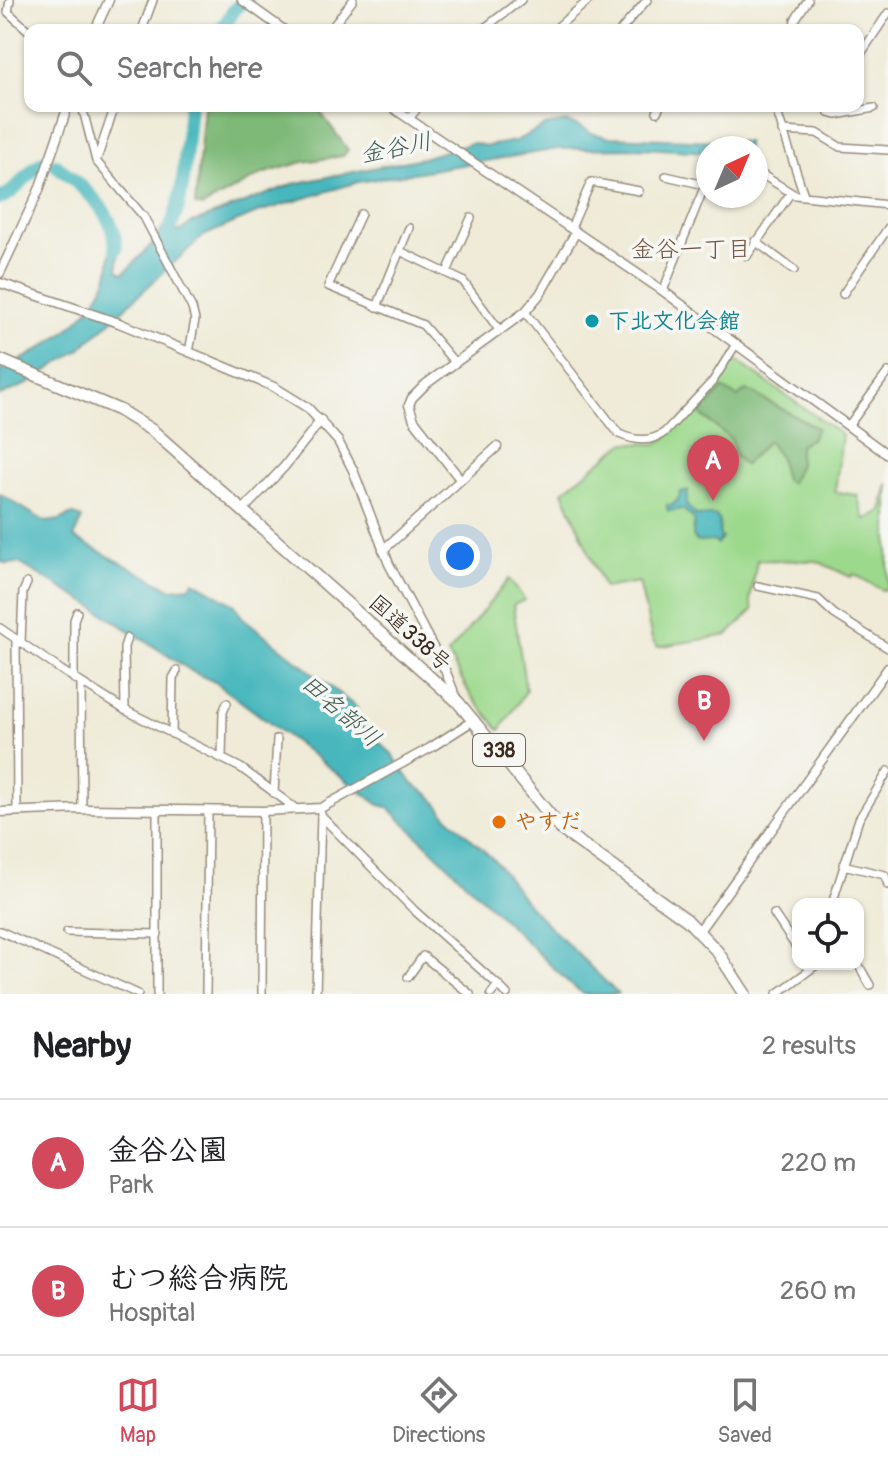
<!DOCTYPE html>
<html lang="en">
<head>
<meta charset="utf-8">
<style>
	body { margin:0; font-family:Pangolin,"Klee One",sans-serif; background:#f6f6f6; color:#202124 }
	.controls { position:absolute; right:24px; bottom:24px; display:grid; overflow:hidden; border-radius:16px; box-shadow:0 2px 6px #0004 }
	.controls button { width:72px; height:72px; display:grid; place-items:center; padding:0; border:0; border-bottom:2px solid #e0e0e0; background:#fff; color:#202124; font:40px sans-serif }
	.compass { position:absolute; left:696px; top:136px; width:72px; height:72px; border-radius:50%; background:#fff; box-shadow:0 2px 6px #0004; rotate:44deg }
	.you { position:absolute; left:460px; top:556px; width:28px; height:28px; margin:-20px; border:6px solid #fff; border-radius:50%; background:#1a73e8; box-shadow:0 0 0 12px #1a73e833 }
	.badge { display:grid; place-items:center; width:52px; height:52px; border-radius:50%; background:#d1495b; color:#fff; font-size:26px; font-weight:700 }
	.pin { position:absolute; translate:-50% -66px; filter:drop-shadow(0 2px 4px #0008) }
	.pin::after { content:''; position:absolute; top:42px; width:28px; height:24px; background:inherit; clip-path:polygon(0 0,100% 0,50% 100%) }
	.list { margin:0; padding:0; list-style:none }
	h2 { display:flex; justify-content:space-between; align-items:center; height:104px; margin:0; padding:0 32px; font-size:34px }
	h2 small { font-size:26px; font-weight:400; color:#757577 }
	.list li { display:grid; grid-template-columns:52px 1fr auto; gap:24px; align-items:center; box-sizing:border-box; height:128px; padding:0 32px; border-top:2px solid #e0e0e0 }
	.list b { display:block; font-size:30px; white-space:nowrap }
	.list p { margin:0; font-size:26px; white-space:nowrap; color:#757577 }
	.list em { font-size:26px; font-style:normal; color:#757577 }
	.icon { flex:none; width:44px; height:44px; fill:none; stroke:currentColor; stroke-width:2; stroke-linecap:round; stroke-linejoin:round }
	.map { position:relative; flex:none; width:888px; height:994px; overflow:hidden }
	.search { position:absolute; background:#fff; box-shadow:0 2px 6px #0004; left:24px; right:24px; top:24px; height:88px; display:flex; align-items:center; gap:20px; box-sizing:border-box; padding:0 28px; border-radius:16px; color:#757577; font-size:30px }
	.sheet { height:360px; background:#fff }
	nav { display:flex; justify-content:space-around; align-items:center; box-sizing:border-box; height:112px; border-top:2px solid #e0e0e0; background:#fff; font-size:22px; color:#757577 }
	nav a { display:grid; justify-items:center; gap:4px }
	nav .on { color:#d1495b }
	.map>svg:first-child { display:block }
	.green { fill:#9dd98d; stroke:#6c8256; stroke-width:2 }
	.forest { fill:#7eb978; stroke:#5c724b; stroke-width:2 }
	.water { fill:#47b7bd; stroke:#41706e; stroke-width:2 }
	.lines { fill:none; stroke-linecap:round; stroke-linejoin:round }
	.river { stroke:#47b7bd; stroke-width:14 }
	.minor-casing { stroke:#958a7b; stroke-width:10 }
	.tertiary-casing { stroke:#958a7b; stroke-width:11 }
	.trunk-casing { stroke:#958a7b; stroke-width:14 }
	.minor { stroke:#fff; stroke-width:7 }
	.tertiary { stroke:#fff; stroke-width:8 }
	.trunk { stroke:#fff; stroke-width:11 }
	.culture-dot { fill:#0f9aa8; stroke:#f6f6f2; stroke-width:3 }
	.food-dot { fill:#e8710a; stroke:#f6f6f2; stroke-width:3 }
	.labels { text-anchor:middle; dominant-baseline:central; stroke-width:7; stroke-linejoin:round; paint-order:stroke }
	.shield { fill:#f6f6f2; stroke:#73675e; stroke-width:2 }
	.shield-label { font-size:20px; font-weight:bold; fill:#3b2a1e }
	.culture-label { font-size:22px; font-weight:bold; fill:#0d838f; stroke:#f6f6f2; text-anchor:start }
	.street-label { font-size:22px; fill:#3b2a1e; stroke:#f6f6f2 }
	.food-label { font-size:22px; font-weight:bold; fill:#c56008; stroke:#f6f6f2; text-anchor:start }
	.water-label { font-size:24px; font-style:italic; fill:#3f5b56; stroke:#f6f6f2 }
	.neighbourhood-label { font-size:24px; fill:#745541; stroke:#f6f6f2 }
</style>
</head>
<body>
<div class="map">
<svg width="888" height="994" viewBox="0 0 888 994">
	<rect width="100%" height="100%" fill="#f6f6f2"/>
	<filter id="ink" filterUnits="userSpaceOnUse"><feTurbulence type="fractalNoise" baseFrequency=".0125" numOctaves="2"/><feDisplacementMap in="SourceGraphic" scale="16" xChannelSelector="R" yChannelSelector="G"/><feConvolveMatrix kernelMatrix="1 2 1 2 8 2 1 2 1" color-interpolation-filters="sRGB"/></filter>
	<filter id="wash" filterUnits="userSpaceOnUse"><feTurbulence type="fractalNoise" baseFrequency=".006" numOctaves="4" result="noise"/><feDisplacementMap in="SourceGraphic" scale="32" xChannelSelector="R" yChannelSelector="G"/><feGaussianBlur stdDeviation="1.8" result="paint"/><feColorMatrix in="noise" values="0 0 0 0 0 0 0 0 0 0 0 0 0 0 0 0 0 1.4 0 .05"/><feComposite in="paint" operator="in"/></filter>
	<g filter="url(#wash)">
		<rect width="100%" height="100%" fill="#efebd8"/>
		<g class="green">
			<polygon points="737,361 842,435 835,492 857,495 865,520 882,511 888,483 888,588 882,590 854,574 851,577 817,561 757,560 750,600 753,610 728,635 657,647 652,639 639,582 604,588 563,491 624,443 656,444 664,439 716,385 731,363"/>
			<polygon points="509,579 525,600 513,605 526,691 500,730 471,696 448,654"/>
		</g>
		<g class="forest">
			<polygon points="204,106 316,106 348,150 343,156 303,162 262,174 202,207 195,205"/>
			<polygon points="723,388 737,397 747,390 817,428 812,438 799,446 799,464 791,483 785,480 779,456 768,441 744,465 735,456 732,440 700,414"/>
		</g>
		<g class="water">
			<path d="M566,122L579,126L591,133L608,137L747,142V148H708V152L643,148L558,149L358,182L259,212L203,236L79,350L27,384L0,396V371C40,351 90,323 107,278C113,263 108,244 115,229L119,238L118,270L124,273L153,243L166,224L179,232L190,224L293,184L422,158L472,143L487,146L516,141L544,126Z"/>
			<polygon points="688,491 686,505 697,516 714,515 719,519 720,536 722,538 717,544 714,541 698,542 693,537 694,519 683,509 668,511 667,505 673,505 679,498 680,492"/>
			<polygon points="0,494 46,522 60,520 72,514 82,518 74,538 171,589 190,587 194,581 235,605 242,617 357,708 357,722 391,753 413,784 431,796 447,816 495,861 529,906 618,994 584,994 570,984 389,808 378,804 215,682 193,672 89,604 19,563 7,564 0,561"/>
		</g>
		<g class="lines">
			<g class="river">
				<polyline points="221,30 235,9 246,0"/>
				<path d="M56,165C84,189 114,209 116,248"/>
				<path d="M0,198C17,193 27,171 44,162"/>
				<polyline points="165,243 178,207 183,181 190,106"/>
			</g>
		</g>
	</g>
	<g filter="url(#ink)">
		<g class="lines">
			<g class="minor-casing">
				<g id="minor">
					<polyline points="10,0 8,12 30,32"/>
					<polyline points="142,30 153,0"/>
					<polyline points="330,30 353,0"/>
					<polyline points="482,30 521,0"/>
					<polyline points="554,30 589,0"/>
					<polyline points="621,30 647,0"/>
					<polyline points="793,30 795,20 808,0"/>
					<polyline points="858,58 888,13"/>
					<polyline points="82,106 96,161 144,217 192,308 195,320 189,352"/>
					<polyline points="775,106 804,195"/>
					<polyline points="828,106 829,113 836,115 874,108"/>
					<polyline points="657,112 660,106"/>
					<polyline points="409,119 419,106"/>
					<polyline points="782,131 817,133 840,147 888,150"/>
					<polyline points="97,159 115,106"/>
					<polyline points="756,171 795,195 888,205"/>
					<polyline points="361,214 328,286 423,325 455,363"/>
					<polyline points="571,228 591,182 639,191"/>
					<polyline points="755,241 794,270"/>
					<polyline points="400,251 463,281 500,331"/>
					<polyline points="747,256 790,194"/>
					<polyline points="447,272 471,218"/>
					<polyline points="663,291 705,185 666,176"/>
					<polyline points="843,294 888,228"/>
					<polyline points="377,307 409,228"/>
					<path d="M525,312L619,434C635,441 651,443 665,432L713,381L736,344"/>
					<polyline points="849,425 888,372"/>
					<polyline points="758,586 818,599 834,614 888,648"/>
					<polyline points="0,628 61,670 125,710 241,768 295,808"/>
					<polyline points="16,639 17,811"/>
					<polyline points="21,643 23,592 27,583"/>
					<polyline points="74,679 74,620 77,612"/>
					<polyline points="81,684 82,809"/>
					<polyline points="125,710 124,647 127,638"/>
					<polyline points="172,734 173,678 177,671"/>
					<polyline points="222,758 223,712 227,703"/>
					<polyline points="274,793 277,739"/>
					<polyline points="321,816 415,911 498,985 491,994"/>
					<polyline points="843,865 885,875 888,885"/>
					<polyline points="832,904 859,819 888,771"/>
					<polyline points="774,914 798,950"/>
					<polyline points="0,931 138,994"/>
					<polyline points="67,932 158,934"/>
					<polyline points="858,964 870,985"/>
					<polyline points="408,977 423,956 470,994"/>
					<polyline points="498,985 507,994"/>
					<polyline points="157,994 157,810"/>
					<polyline points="206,994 208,810"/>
					<polyline points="262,994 263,811"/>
					<polyline points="316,994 321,814"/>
					<polyline points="777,994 818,964"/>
				</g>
			</g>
			<g class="tertiary-casing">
				<g id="tertiary">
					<polyline points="242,0 284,30"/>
					<polyline points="95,30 109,0"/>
					<polyline points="390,106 663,291 888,455"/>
					<polyline points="0,273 39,190 68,106"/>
					<polyline points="0,283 119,323 274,387 308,408 338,441 353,470 389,564 445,670 457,700"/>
					<polyline points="460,479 414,420 409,405 412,398 426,384 525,312 540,294 576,232"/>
					<polyline points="242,511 284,467 321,420"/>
					<polyline points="383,550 497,447"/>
					<polyline points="0,812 82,809 263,811 321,808 430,748 474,720"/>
					<polyline points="699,931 888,668"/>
				</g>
			</g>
			<g class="trunk-casing">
				<polyline id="trunk" points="0,360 119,410 153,431 458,702 562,830 687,920 717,951 745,994"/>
			</g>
			<use href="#minor" class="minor"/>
			<use href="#tertiary" class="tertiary"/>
			<use href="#trunk" class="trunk"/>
		</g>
	</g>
	<circle class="culture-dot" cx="592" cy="321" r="8"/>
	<circle class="food-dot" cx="499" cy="822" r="8"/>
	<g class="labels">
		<rect class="shield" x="473" y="734" width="52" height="32" rx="6"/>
		<g class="shield-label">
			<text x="499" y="750">338</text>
		</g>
		<g class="culture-label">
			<text x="608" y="321">下北文化会館</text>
		</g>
		<g class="street-label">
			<text transform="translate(410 633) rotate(42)">国道338号</text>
		</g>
		<g class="food-label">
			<text x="515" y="822">やすだ</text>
		</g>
		<g class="water-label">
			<text transform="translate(396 148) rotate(-11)">金谷川</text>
			<text transform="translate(341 711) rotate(41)">田名部川</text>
		</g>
		<g class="neighbourhood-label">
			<text x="691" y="249">金谷一丁目</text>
		</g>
	</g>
</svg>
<div class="controls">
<button><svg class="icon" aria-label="locate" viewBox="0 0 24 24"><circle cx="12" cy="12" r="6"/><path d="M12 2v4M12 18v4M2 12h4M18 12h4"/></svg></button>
</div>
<svg class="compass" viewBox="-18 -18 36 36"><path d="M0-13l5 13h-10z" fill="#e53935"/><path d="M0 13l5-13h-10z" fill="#757577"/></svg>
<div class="you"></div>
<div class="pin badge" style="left:713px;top:501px">A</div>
<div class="pin badge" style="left:704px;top:741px">B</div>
<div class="search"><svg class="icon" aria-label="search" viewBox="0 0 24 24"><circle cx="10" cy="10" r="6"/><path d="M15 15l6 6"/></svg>Search here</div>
</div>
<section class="sheet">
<h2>Nearby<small>2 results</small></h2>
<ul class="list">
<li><span class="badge">A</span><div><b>金谷公園</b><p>Park</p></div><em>220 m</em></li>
<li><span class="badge">B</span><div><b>むつ総合病院</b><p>Hospital</p></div><em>260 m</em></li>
</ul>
</section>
<nav>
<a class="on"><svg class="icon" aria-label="map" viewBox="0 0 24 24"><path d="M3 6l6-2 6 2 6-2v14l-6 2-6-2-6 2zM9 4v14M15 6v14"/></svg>Map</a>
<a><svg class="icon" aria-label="directions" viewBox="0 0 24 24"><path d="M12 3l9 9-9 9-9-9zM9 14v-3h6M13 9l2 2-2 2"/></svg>Directions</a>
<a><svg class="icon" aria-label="saved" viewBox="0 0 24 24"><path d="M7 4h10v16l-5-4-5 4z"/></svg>Saved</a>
</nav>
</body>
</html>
